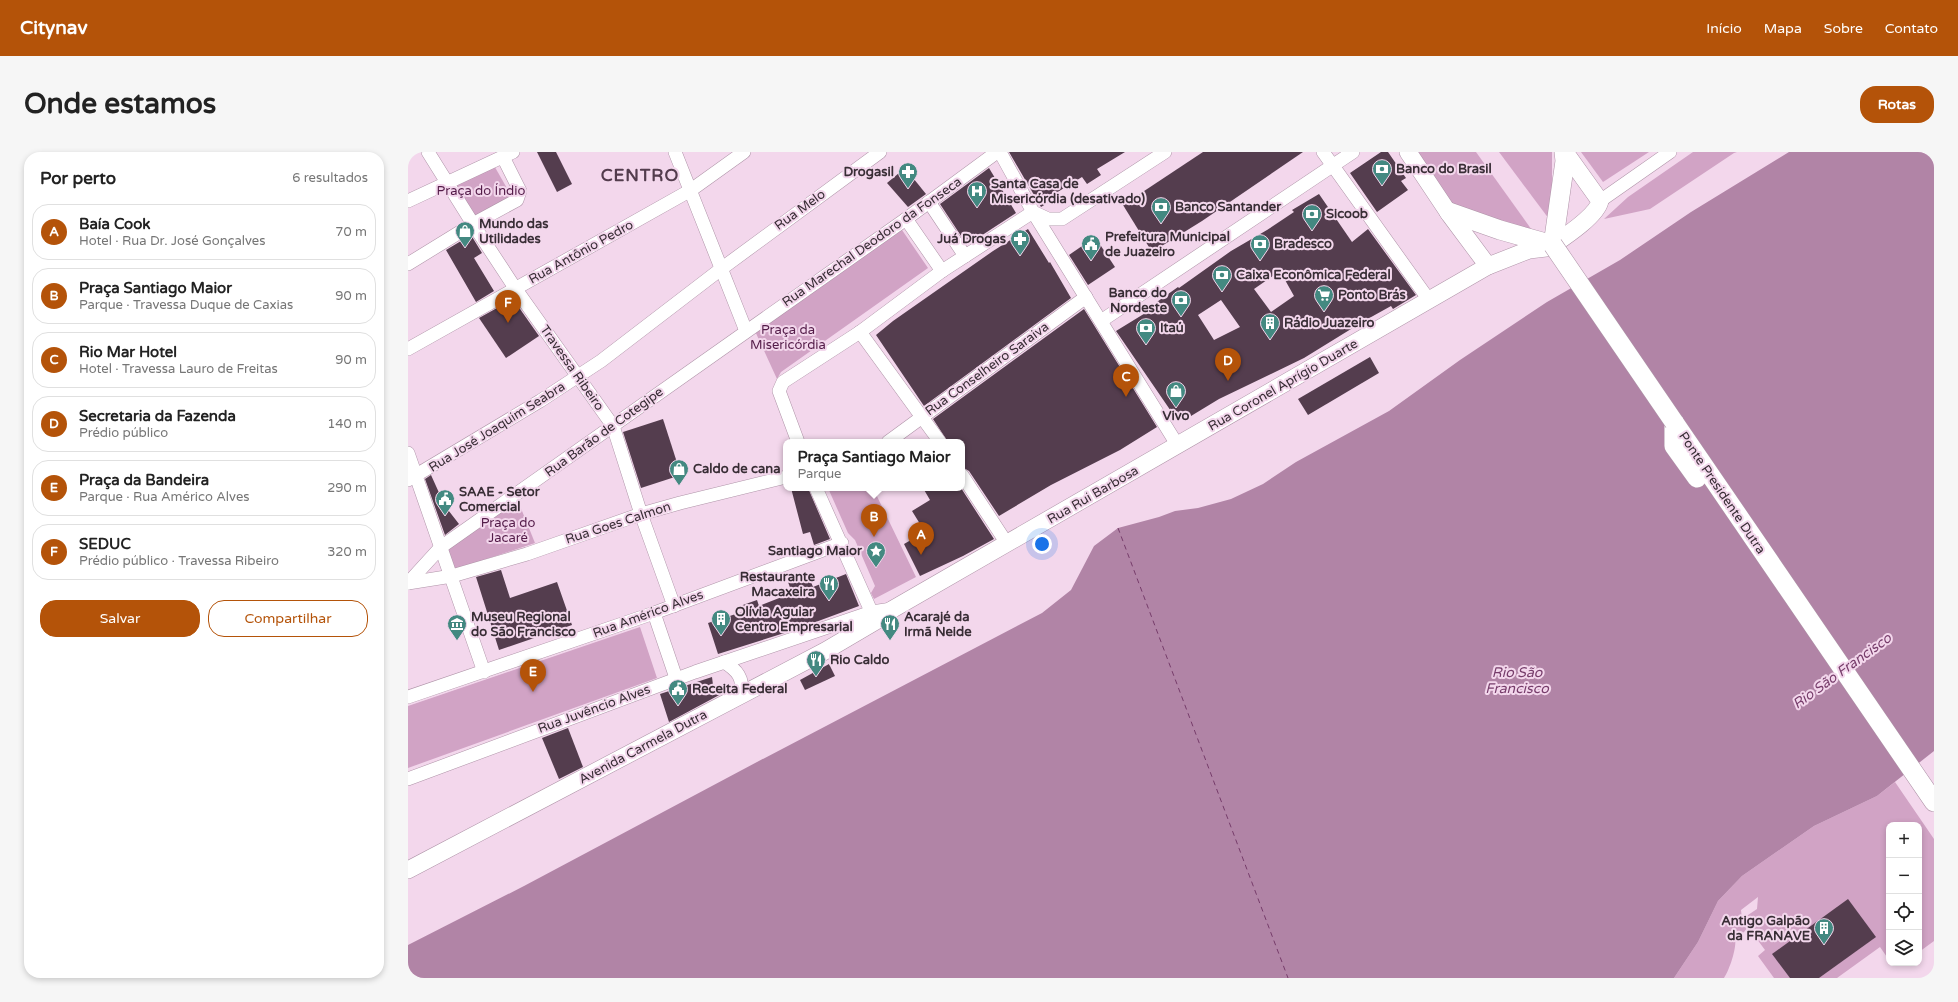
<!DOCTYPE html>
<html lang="pt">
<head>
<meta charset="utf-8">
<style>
	body { margin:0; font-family:"Varela Round",sans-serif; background:#f6f6f6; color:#222 }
	.controls { position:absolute; right:12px; bottom:12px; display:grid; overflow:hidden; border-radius:8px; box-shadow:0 2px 6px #0003 }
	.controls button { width:36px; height:36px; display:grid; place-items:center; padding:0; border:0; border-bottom:1px solid #e0e0e0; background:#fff; color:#222; font:20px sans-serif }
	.you { position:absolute; left:634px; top:392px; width:14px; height:14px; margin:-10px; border:3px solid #fff; border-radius:50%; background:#1a73e8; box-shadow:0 0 0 6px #1a73e833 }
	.badge { display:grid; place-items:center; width:26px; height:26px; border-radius:50%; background:#b45309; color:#fff; font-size:13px; font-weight:700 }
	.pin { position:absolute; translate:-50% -33px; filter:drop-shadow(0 1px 2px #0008) }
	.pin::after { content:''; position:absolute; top:21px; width:14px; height:12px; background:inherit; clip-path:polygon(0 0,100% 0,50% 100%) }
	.popup { position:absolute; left:375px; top:287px; width:182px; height:52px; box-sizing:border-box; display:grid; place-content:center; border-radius:8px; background:#fff; filter:drop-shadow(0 1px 3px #0005); font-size:13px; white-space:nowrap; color:#767676 }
	.popup b { font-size:15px; color:#222 }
	.popup::after { content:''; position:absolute; left:50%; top:100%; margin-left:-8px; border:8px solid transparent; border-top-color:#fff }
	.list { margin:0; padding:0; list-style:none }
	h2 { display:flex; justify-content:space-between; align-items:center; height:52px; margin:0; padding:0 16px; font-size:17px }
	h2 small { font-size:13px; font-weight:400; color:#767676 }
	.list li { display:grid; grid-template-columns:26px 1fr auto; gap:12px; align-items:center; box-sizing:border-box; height:56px; margin:0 8px 8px; padding:0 8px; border:1px solid #e0e0e0; border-radius:16px }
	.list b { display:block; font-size:15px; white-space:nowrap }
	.list p { margin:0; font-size:13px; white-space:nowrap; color:#767676 }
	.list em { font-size:13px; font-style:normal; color:#767676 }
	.actions { display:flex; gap:8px; padding:12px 16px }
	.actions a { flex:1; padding:9px 0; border:1px solid #b45309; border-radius:16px; text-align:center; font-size:14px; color:#b45309 }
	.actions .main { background:#b45309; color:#fff }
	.icon { flex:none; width:22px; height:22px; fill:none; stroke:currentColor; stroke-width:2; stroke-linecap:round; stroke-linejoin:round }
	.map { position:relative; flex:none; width:1526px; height:826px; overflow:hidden; border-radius:16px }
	header { display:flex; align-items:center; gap:24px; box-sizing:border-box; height:56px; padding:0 20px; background:#b45309; color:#fff }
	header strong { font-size:19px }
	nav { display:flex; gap:22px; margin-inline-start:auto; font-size:14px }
	.intro { display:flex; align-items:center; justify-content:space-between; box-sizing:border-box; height:96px; padding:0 24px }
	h1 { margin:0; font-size:28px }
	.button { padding:10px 18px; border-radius:16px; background:#b45309; color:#fff; font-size:14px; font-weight:700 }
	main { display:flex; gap:24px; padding:0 24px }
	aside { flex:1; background:#fff; border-radius:16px; box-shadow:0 2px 6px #0003 }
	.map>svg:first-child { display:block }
	.green { fill:#d1a3c5; fill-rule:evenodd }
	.water { fill:#b184a6 }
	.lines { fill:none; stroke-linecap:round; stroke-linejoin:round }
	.ferry { stroke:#763c6a; stroke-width:1; stroke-dasharray:5 4; stroke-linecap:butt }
	.building { fill:#543d4e; fill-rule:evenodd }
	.minor-casing { stroke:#af94a8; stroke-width:14 }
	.major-casing { stroke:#af94a8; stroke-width:18 }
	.highway-casing { stroke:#af94a8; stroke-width:20 }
	.minor { stroke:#fff; stroke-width:13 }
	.major { stroke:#fff; stroke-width:17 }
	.highway { stroke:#fff; stroke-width:19 }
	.highway-bridge-casing { stroke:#af94a8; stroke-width:20; stroke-linecap:butt }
	.highway-bridge { stroke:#fff; stroke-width:19 }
	.labels { text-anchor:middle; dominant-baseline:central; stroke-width:4; stroke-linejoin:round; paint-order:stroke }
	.poi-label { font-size:13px; font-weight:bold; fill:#382d35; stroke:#f3d7ec; text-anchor:start }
	.park-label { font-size:13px; fill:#531b48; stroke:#f3d7ec }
	.street-label { font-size:13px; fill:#382d35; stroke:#f3d7ec }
	.water-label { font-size:14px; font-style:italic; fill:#763c6a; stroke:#f3d7ec }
	.district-label { font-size:17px; font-weight:bold; letter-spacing:1px; fill:#533c4d; stroke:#f3d7ec }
</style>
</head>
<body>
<header>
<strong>Citynav</strong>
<nav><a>Início</a><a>Mapa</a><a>Sobre</a><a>Contato</a></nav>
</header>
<div class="intro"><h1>Onde estamos</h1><a class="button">Rotas</a></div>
<main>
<aside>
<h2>Por perto<small>6 resultados</small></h2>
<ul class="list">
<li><span class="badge">A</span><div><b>Baía Cook</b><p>Hotel · Rua Dr. José Gonçalves</p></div><em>70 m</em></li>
<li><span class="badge">B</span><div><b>Praça Santiago Maior</b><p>Parque · Travessa Duque de Caxias</p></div><em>90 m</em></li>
<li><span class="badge">C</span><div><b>Rio Mar Hotel</b><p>Hotel · Travessa Lauro de Freitas</p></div><em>90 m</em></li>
<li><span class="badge">D</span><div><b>Secretaria da Fazenda</b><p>Prédio público</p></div><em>140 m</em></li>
<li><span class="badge">E</span><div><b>Praça da Bandeira</b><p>Parque · Rua Américo Alves</p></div><em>290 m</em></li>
<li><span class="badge">F</span><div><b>SEDUC</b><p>Prédio público · Travessa Ribeiro</p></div><em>320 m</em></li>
</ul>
<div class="actions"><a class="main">Salvar</a><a>Compartilhar</a></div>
</aside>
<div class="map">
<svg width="1526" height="826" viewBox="0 0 1526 826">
	<rect width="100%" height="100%" fill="#f3d7ec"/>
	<g class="green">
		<polygon points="1006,0 1068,0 1126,81 1047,58"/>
		<polygon points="1091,0 1144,0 1144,71"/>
		<polygon points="1173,0 1241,0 1195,30"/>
		<polygon points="1285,0 1329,0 1326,1 1242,57 1196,67 1220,45"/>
		<polygon points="84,10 104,45 65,69 42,32"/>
		<polygon points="494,78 520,116 373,220 369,227 347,179"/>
		<polygon points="420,336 465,336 508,425 466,447 463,441 467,434 447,388 440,381"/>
		<polygon points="110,349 127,391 45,418 39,394"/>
		<polygon points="232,475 249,526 0,616 0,554"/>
		<path d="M1487,630L1526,687V789L1511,800V673H1481V808L1472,795L1429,826H1366L1350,804L1357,798L1340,775L1336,780L1327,787C1329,796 1321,819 1316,826H1266L1290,790L1310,749L1334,724L1406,674L1469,644ZM1350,745L1349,757L1334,767L1333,758Z"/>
	</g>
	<polygon class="water" points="1381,0 1526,0 1526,599 1469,644 1406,674 1334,724 1310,749 1290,790 1266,826 0,826 0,793 116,734 349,610 634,461 663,438 686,394 710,376 751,365 767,359 790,356 823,347 855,332 888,310 981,259 1052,208 1139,150 1212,108 1283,60"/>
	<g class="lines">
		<polyline class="ferry" points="710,376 880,826"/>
	</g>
	<g class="building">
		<polygon points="129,0 148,0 164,32 149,40"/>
		<polygon points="601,0 717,0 689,17 693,23 679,32 674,25 648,41 651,44 633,55"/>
		<polygon points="795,0 895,0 794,69 744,100 715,53"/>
		<polygon points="973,0 980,0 998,26 993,29 1000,38 969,60 942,21"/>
		<polygon points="497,16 518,42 500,55 479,31"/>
		<polygon points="581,16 608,61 559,93 532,52"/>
		<path d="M911,42L944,90L960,77L1008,143L985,157L983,154L956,169L896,206L811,247L783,264L780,261L773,266L767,265L708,179L739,160L738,159L746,152L770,135L771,136L823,99L859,78L886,60L884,58ZM872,119L886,144L863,160L846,137ZM813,148L832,175L806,188L790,163Z"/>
		<polygon points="620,77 641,111 642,110 663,146 516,254 468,183 485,169 585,99"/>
		<polygon points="63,83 74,101 66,106 86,139 68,150 38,98"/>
		<polygon points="687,85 707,115 680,133 661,103"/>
		<polygon points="105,147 131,184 98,206 71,166"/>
		<polygon points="676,157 749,275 712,298 643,333 591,364 561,319 554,315 554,290 540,290 525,267"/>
		<polygon points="962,205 971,221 900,263 890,247"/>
		<polygon points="255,267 273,323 233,336 215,280"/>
		<polygon points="23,323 37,354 51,372 37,383 17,327"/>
		<polygon points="383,336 400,336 422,387 406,393 402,380 395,382"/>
		<polygon points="515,336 553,336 586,387 555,404 512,424 496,392 517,380 504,359 522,348"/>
		<polygon points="93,418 102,446 149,430 164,473 91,498 68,425"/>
		<polygon points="400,422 405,435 438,422 451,454 386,478 310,502 300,471 334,460 332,454 349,448 351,454 384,441 380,430"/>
		<polygon points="421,512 427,524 397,538 392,528"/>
		<polygon points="304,525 305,533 315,541 261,570 252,542"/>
		<polygon points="160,576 175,615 151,627 134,586"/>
		<polygon points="1440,747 1468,785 1411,826 1382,826 1364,802"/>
	</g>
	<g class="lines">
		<g class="minor-casing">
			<g id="minor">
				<polyline points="20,0 65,72 107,136 205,274 233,362 266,454"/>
				<polyline points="267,0 338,179"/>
				<polyline points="592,0 625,60 770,294"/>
				<polyline points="915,0 1021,148"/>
				<polyline points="0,49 105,0"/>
				<polyline points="1192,49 1262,0"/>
				<polyline points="521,50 557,104"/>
				<polyline points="625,60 640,67 654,67 757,0"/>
				<polyline points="498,67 534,119"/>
				<polyline points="0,112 65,72 109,48 112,39 95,5"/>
				<polyline points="693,169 945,0"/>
				<polyline points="452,180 532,290"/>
				<polyline points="0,197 283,38 336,0"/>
				<polyline points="390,290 371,239 375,230 452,180 534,119 625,60"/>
				<polyline points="480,290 678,145"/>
				<polyline points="0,301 76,520"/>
				<polyline points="554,323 596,387"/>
				<polyline points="0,328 132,249 193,209 313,117 472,0"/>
				<polyline points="408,336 467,468"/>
				<polyline points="0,431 33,395 498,67 589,0"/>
				<polyline points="0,431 44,424 119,402 233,362 272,351 378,325"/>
				<polyline points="246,461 268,526"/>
				<path d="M316,510C329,518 336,526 333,542"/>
				<polyline points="0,545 246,461 434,391"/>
				<polyline points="0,627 287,520 464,460 484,457"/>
			</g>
		</g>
		<g class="major-casing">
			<g id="major">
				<polyline points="1000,0 1042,63 1080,114"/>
				<path d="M1142,95C1155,86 1189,64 1192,49L1157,0"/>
				<polyline points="0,718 417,499 468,469 485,457 1080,114 1121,98 1138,96"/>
			</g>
		</g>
		<g class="highway-casing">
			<g id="highway">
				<polyline points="1041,60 1092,78 1145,93 1157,9 1156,0"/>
				<polyline points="1266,270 1526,650"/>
				<polyline points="1266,270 1266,294 1289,326"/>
			</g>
		</g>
		<use href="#minor" class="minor"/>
		<use href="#major" class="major"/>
		<use href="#highway" class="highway"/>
		<g class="highway-bridge-casing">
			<polyline id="highway-bridge" points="1145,93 1266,270"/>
		</g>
		<use href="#highway-bridge" class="highway-bridge"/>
	</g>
	<defs>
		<g id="bank-pin" transform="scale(1)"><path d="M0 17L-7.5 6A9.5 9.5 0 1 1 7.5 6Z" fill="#438981" stroke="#f3d7ec"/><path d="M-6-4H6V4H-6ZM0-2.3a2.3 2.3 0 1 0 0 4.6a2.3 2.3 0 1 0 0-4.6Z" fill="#fff"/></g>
		<g id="pharmacy-pin" transform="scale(1)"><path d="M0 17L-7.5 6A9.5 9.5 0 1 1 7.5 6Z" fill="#438981" stroke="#f3d7ec"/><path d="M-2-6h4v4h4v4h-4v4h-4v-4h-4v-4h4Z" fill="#fff"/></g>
		<g id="hospital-pin" transform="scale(1)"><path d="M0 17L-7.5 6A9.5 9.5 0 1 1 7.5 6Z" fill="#438981" stroke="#f3d7ec"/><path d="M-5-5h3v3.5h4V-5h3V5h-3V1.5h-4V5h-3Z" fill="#fff"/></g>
		<g id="shop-pin" transform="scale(1)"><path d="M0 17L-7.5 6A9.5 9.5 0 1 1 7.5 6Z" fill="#438981" stroke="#f3d7ec"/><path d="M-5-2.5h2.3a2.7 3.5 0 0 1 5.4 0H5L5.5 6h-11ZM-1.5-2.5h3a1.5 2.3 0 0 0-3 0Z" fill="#fff"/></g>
		<g id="civic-pin" transform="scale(1)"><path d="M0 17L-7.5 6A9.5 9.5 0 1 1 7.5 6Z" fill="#438981" stroke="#f3d7ec"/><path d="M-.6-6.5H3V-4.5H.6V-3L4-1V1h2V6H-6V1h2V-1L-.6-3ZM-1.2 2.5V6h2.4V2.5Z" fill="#fff"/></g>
		<g id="supermarket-pin" transform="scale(1)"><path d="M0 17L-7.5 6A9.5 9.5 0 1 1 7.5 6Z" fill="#438981" stroke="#f3d7ec"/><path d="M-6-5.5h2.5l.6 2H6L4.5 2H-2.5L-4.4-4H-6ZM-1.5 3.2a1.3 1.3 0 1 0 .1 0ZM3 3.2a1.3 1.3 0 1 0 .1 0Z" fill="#fff"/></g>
		<g id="building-pin" transform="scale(1)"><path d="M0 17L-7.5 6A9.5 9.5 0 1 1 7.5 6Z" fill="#438981" stroke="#f3d7ec"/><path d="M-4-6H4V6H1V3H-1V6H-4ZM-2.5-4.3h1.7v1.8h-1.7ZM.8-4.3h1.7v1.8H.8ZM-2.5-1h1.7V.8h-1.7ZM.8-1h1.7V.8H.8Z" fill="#fff"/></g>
		<g id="sight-pin" transform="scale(1)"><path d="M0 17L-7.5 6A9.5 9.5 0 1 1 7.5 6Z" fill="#438981" stroke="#f3d7ec"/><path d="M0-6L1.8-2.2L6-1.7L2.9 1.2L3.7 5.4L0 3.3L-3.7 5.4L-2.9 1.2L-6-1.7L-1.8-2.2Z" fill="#fff"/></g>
		<g id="restaurant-pin" transform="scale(1)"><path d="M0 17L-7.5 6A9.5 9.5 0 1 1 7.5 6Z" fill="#438981" stroke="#f3d7ec"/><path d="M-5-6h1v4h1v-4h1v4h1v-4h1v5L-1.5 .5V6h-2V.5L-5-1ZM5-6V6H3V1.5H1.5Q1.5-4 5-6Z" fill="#fff"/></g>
		<g id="museum-pin" transform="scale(1)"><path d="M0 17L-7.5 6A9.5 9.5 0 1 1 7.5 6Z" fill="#438981" stroke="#f3d7ec"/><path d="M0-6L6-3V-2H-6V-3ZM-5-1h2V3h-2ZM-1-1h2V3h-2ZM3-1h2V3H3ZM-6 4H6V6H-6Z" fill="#fff"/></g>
	</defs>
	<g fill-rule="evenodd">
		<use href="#bank-pin" x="974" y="17"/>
		<use href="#pharmacy-pin" x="500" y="20"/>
		<use href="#hospital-pin" x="569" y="39"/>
		<use href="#bank-pin" x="753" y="55"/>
		<use href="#bank-pin" x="904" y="62"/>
		<use href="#shop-pin" x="57" y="79"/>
		<use href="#pharmacy-pin" x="612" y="87"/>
		<use href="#civic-pin" x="683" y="92"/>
		<use href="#bank-pin" x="852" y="92"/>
		<use href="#bank-pin" x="814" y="123"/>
		<use href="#supermarket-pin" x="916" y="143"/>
		<use href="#bank-pin" x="773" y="148"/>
		<use href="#building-pin" x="862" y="171"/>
		<use href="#bank-pin" x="738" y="176"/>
		<use href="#shop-pin" x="768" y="239"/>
		<use href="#shop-pin" x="271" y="317"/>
		<use href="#civic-pin" x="37" y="347"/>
		<use href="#sight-pin" x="468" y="399"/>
		<use href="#restaurant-pin" x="421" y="432"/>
		<use href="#building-pin" x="313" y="467"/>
		<use href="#museum-pin" x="49" y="472"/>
		<use href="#restaurant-pin" x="482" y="472"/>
		<use href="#restaurant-pin" x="408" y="508"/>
		<use href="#civic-pin" x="270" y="537"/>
		<use href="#building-pin" x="1416" y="776"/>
	</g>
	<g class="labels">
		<g class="poi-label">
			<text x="988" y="17">Banco do Brasil</text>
			<text x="486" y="20" text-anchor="end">Drogasil</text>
			<text x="583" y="32">Santa Casa de<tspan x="583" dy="15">Misericórdia (desativado)</tspan></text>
			<text x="767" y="55">Banco Santander</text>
			<text x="918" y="62">Sicoob</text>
			<text x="71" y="72">Mundo das<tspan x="71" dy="15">Utilidades</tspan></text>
			<text x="697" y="85">Prefeitura Municipal<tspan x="697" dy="15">de Juazeiro</tspan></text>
			<text x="598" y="87" text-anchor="end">Juá Drogas</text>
			<text x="866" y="92">Bradesco</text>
			<text x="828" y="123">Caixa Econômica Federal</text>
			<text x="759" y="141" text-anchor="end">Banco do<tspan x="759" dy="15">Nordeste</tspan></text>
			<text x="930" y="143">Ponto Brás</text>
			<text x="876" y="171">Rádio Juazeiro</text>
			<text x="752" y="176">Itaú</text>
			<text x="768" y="264" text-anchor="middle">Vivo</text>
			<text x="285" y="317">Caldo de cana</text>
			<text x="51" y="340">SAAE - Setor<tspan x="51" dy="15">Comercial</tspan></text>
			<text x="454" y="399" text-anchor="end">Santiago Maior</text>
			<text x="407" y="425" text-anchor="end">Restaurante<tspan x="407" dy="15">Macaxeira</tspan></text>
			<text x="327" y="460">Olívia Aguiar<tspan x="327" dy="15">Centro Empresarial</tspan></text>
			<text x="63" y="465">Museu Regional<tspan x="63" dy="15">do São Francisco</tspan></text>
			<text x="496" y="465">Acarajé da<tspan x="496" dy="15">Irmã Neide</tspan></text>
			<text x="422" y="508">Rio Caldo</text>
			<text x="284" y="537">Receita Federal</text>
			<text x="1402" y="769" text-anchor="end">Antigo Galpão<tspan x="1402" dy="15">da FRANAVE</tspan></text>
		</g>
		<g class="park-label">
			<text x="73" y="39">Praça do Índio</text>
			<text x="380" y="178">Praça da<tspan x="380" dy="15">Misericórdia</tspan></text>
			<text x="100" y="371">Praça do<tspan x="100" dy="15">Jacaré</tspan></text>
		</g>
		<g class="street-label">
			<text transform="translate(392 58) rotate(-36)">Rua Melo</text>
			<text transform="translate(464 90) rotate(-35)">Rua Marechal Deodoro da Fonseca</text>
			<text transform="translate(173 100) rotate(-29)">Rua Antônio Pedro</text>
			<text transform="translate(164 216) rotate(55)">Travessa Ribeiro</text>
			<text transform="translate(579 217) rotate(-36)">Rua Conselheiro Saraiva</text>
			<text transform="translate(875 233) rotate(-30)">Rua Coronel Aprígio Duarte</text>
			<text transform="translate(89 275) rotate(-32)">Rua José Joaquim Seabra</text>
			<text transform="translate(196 280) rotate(-36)">Rua Barão de Cotegipe</text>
			<text transform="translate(1314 341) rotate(56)">Ponte Presidente Dutra</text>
			<text transform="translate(685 343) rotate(-30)">Rua Rui Barbosa</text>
			<text transform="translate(210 371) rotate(-18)">Rua Goes Calmon</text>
			<text transform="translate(240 462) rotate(-20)">Rua Américo Alves</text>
			<text transform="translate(186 557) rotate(-20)">Rua Juvêncio Alves</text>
			<text transform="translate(235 595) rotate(-28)">Avenida Carmela Dutra</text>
		</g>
		<g class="water-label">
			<text transform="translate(1434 519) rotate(-36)">Rio São Francisco</text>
			<text x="1109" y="520">Rio São<tspan x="1109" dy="16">Francisco</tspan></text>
		</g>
		<g class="district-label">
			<text x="232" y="23">CENTRO</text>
		</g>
	</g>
</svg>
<div class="controls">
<button>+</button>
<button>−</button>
<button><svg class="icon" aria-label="locate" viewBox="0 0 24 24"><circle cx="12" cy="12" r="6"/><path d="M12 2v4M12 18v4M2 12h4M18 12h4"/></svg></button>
<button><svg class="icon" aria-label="layers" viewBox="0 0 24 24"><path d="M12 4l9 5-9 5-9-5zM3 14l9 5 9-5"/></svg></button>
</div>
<div class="you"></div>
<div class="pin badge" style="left:513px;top:403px">A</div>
<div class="pin badge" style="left:466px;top:385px">B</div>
<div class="popup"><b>Praça Santiago Maior</b>Parque</div>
<div class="pin badge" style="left:718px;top:245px">C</div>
<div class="pin badge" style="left:820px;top:229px">D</div>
<div class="pin badge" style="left:125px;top:540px">E</div>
<div class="pin badge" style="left:100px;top:171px">F</div>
</div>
</main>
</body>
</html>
